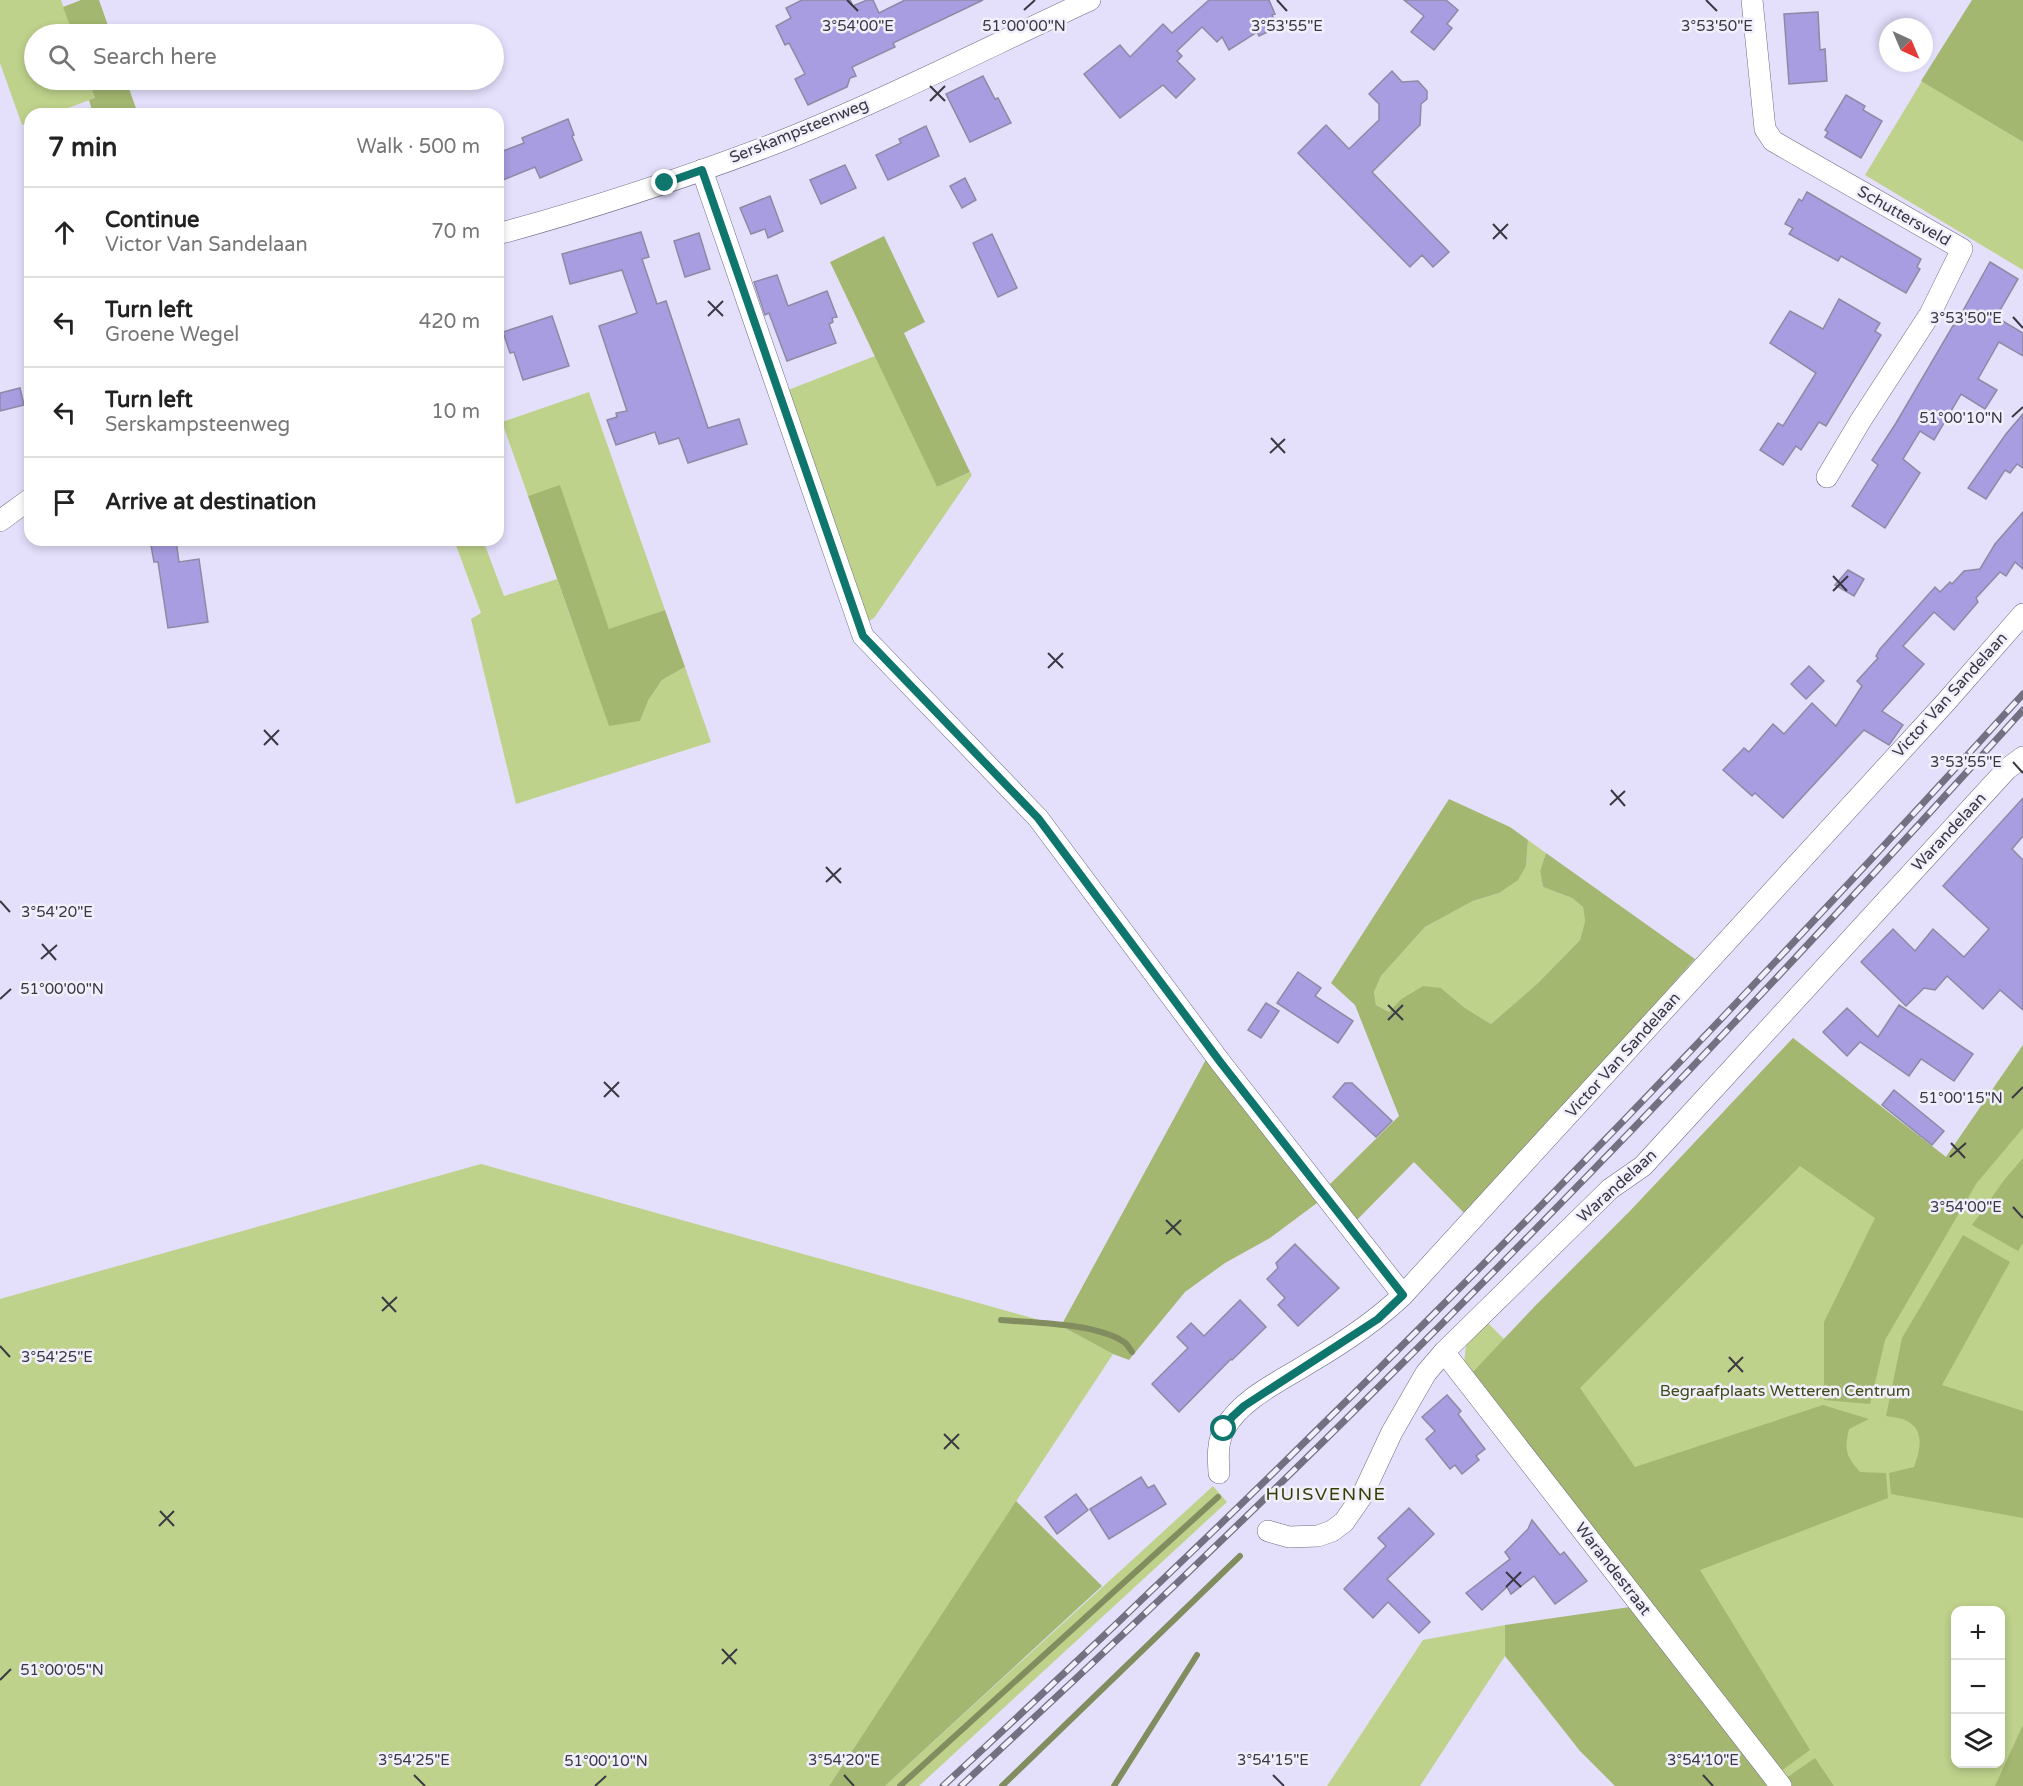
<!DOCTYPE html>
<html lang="en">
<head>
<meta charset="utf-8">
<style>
	body { margin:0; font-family:"Varela Round",sans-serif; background:#f2f2f2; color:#222 }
	.controls { position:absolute; right:18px; bottom:18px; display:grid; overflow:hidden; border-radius:12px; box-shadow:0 3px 9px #0003 }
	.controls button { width:54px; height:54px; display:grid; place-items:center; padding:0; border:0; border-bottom:2px solid #e0e0e0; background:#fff; color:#222; font:30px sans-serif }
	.compass { position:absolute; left:1879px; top:18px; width:54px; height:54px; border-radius:50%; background:#fff; box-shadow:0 3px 9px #0003; rotate:136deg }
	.stop { position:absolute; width:18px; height:18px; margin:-14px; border:4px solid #0f766e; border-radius:50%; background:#fff }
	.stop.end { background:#0f766e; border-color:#fff; box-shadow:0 2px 6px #0008 }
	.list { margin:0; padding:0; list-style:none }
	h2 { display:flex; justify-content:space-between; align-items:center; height:78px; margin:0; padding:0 24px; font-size:26px }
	h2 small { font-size:20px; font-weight:400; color:#767676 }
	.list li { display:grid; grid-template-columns:39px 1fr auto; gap:18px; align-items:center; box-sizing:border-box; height:90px; padding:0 24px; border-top:2px solid #e0e0e0 }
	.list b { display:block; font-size:22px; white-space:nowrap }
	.list p { margin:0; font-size:20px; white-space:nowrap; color:#767676 }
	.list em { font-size:20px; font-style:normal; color:#767676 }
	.icon { flex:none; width:33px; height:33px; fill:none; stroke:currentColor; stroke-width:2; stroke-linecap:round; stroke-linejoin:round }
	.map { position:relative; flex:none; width:2023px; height:1786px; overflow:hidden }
	.search { position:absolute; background:#fff; box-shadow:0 3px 9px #0003; left:24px; top:24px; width:480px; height:66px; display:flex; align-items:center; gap:15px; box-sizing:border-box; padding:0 21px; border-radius:33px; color:#767676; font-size:22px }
	.panel { position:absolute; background:#fff; box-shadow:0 3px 9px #0003; left:24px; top:108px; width:480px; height:438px; border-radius:18px }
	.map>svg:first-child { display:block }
	.green { fill:#bed28b; fill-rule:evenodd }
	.forest { fill:#a3b770 }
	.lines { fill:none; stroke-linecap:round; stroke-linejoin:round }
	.stream { stroke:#818d5f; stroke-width:6 }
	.building { fill:#a89de1; stroke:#8d8aa4; stroke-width:1.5 }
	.minor-casing { stroke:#6e6b83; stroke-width:22 }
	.minor { stroke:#fff; stroke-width:21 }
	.rail-casing { stroke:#737081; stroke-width:7 }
	.rail { stroke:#f1effb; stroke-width:4.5; stroke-dasharray:14; stroke-linecap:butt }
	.route { stroke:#0f766e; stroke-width:8 }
	.ticks { fill:none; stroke:#3a3843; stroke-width:2 }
	.labels { text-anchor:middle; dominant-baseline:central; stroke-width:5; stroke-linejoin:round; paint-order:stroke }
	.street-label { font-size:16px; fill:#3a3843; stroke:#f1effb }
	.park-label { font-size:16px; fill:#3e4b16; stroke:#f1effb }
	.neighbourhood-label { font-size:18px; letter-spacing:1.5px; fill:#333f04; stroke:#f1effb }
	.ticks-label { font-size:15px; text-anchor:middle; fill:#3a3843; stroke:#f1effb; stroke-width:5; stroke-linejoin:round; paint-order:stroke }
</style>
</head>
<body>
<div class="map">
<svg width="2023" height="1786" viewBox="0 0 2023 1786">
	<rect width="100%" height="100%" fill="#e4e0fc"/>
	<g class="green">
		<polygon points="0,0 61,0 73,34 34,34 34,80 88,80 95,98 52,114 30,114 30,122 22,125 0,63"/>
		<polygon points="1922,81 2023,142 2023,270 1865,175"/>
		<polygon points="875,356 937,487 970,472 972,475 874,618 864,624 783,392"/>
		<polygon points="589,392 665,610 609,630 560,486 528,496 502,422"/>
		<polygon points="454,540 483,540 504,596 557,579 609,725 640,721 649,699 662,680 685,667 711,742 516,804 471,619 481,613"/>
		<polygon points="1528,840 1546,853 1540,871 1543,887 1572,898 1583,907 1585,921 1580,940 1538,983 1491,1024 1465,1008 1441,988 1400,1000 1389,1012 1376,1005 1374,992 1381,976 1425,927 1473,901 1499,893 1526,866"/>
		<path d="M1793,1038L1946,1157L2023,1045V1786H1786L1464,1362L1467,1338L1485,1320L1504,1339L1631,1210ZM1956,1610H2000V1764H1956Z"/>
		<polygon points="481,1164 1061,1326 1113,1354 829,1786 0,1786 0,1299"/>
		<polygon points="1213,1486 1227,1502 919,1786 885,1786"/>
		<polygon points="1505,1625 1505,1656 1420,1786 1327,1786 1423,1640"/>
	</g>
	<g class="forest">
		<polygon points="81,0 99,0 111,34 73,34 63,7"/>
		<polygon points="1972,0 2023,0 2023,142 1921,81"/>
		<polygon points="88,80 126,80 138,114 93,114 89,100 95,98"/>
		<polygon points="884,236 925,322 904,333 970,472 937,487 830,262"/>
		<polygon points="560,485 609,629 665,610 685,667 662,680 649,699 640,721 609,726 528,496"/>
		<polygon points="1449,799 1510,827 1528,840 1526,866 1518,880 1499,893 1473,901 1425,927 1381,976 1374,992 1376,1005 1389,1012 1400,1000 1423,986 1441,988 1465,1008 1491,1024 1538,983 1580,940 1585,921 1583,907 1572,898 1543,887 1540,871 1546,853 1695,959 1467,1216 1414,1162 1352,1225 1326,1188 1399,1116 1355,1005 1331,983"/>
		<path d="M1793,1038L1946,1157L2023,1045V1128L1976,1184L1885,1340L1870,1404L1824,1400V1322L1875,1218L1800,1166L1580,1388L1635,1467L1823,1405L1869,1419L1849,1429C1844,1451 1846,1456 1860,1472L1886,1473L1888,1498L1700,1570L1810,1750L1777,1774L1472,1373L1534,1307L1631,1210Z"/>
		<polygon points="1209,1054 1321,1200 1270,1238 1225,1263 1185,1292 1129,1360 1113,1354 1061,1326"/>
		<polygon points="2023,1158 2023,1243 2018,1251 1972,1225 2005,1179"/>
		<path d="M1963,1235L2010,1262L1942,1385L2023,1411V1518L1891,1494L1889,1473L1914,1467C1920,1451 1926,1429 1905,1420C1900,1418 1892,1417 1886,1416L1902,1338Z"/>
		<polygon points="1016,1501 1102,1586 885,1786 829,1786"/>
		<polygon points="1630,1607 1704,1695 1767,1786 1615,1786 1580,1751 1505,1656 1505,1625"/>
		<polygon points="2023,1725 2023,1786 1995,1786"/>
		<polygon points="1815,1758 1834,1786 1786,1786 1782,1781"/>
	</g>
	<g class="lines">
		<g class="stream">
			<path d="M1001,1320C1034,1323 1096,1323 1124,1342C1127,1344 1130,1349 1132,1352"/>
			<polyline points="900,1786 1218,1497"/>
			<polyline points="1002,1786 1240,1556"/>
			<polyline points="1114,1786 1197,1655"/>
		</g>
	</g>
	<g class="building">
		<polygon points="802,0 850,0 853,6 867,0 873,0 879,13 905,0 983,0 893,43 895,47 852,67 856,76 850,78 847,87 808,105 795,79 805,74 789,43 785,45 776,26 791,18 786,8"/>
		<polygon points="1209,0 1269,0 1275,14 1272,15 1278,27 1259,36 1257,32 1229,50 1222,37 1217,42 1202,27 1177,51 1182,56 1177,61 1195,79 1176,98 1163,85 1120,118 1084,74 1120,45 1130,57 1163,24 1172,33"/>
		<polygon points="1404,0 1446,0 1458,10 1447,24 1452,28 1434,50 1411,32 1424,16"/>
		<polygon points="1818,12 1820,50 1825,49 1827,81 1789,84 1784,14"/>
		<polygon points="1392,71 1402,82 1418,81 1427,91 1427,99 1421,104 1420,125 1372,172 1449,252 1433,267 1422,255 1410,267 1298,153 1326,125 1349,149 1379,120 1379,104 1369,94"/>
		<polygon points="983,76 995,99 998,98 1011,123 970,142 946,94"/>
		<polygon points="1846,95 1865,106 1863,110 1882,121 1861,158 1825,137 1828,132 1825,130"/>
		<polygon points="568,119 574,135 572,136 582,160 540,178 535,167 498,182 498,153 524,143 522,138"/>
		<polygon points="926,126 939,156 888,180 876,155 901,143 899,139"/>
		<polygon points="845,165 856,188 821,204 810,180"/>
		<polygon points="965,178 976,200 962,208 950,186"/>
		<polygon points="1807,192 1921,259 1917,267 1920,269 1906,293 1841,256 1838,261 1789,234 1793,228 1785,224 1799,199 1802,201"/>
		<polygon points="770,196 783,231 768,238 765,229 751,234 740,208"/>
		<polygon points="641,232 649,257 642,259 657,304 666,301 708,428 739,419 747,444 688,463 679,438 659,444 655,432 616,445 607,420 617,417 616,413 627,411 599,326 637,313 622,270 570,284 562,254"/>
		<polygon points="699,233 710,269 685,277 674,241"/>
		<polygon points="992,234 1017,288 998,297 973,243"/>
		<polygon points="1990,262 2018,279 1996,317 2023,333 2023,356 1999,342 1978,379 1997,390 1985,409 1961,394 1934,440 1920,431 1903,459 1920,473 1885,528 1852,506 1878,465 1872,460 1896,423 1954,324 1955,325"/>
		<polygon points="777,275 788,306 827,291 837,317 832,318 833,322 829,324 836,343 787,361 769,313 765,315 754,282"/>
		<polygon points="1839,299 1880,323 1875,331 1881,335 1826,426 1819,422 1801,450 1796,446 1783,465 1760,450 1778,423 1783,426 1816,373 1770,343 1790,311 1823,329"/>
		<polygon points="552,316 569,366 523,380 514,352 510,353 503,332"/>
		<polygon points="20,388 24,405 0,411 0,393"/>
		<polygon points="2023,414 2023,468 2017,464 2010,473 2005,470 1986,499 1968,488 2006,434"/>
		<polygon points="2023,512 2023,569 2015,562 2006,576 2000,572 1976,598 1978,602 1954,630 1934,612 1903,646 1924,664 1882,711 1903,725 1889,745 1864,730 1783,818 1755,793 1752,796 1723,770 1744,748 1749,752 1773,724 1784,734 1812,703 1836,726 1862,686 1857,681 1878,658 1876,656 1880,649 1935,587 1940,592 1950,582 1952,584 1964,571 1980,569 1995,544"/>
		<polygon points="150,540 176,540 179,562 199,559 208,622 168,628 158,562 154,562"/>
		<polygon points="1848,570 1864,579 1854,596 1835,585"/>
		<polygon points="1809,666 1824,681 1806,699 1791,684"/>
		<polygon points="2023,798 2023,836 2012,849 2023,860 2023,1010 2000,990 1983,1009 1947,976 1935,990 1924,988 1906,1006 1861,962 1893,929 1915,951 1933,929 1964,957 1989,929 1943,886"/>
		<polygon points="1298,972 1321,988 1315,996 1353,1021 1338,1043 1277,1003"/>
		<polygon points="1266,1003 1279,1011 1261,1038 1248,1030"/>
		<polygon points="1899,1005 1973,1054 1954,1081 1921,1059 1909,1076 1860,1042 1847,1056 1823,1032 1847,1008 1878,1037"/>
		<polygon points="1345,1083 1352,1083 1392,1121 1376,1137 1333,1097"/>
		<polygon points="1894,1090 1944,1131 1932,1145 1882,1105"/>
		<polygon points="1295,1244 1339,1288 1298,1326 1278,1305 1285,1298 1267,1279 1278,1268 1276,1263"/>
		<polygon points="1240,1300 1266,1327 1232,1360 1231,1359 1179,1412 1152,1384 1188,1348 1177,1337 1191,1323 1204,1336"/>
		<polygon points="1447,1395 1461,1411 1458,1414 1485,1449 1476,1456 1479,1460 1462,1474 1455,1465 1450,1469 1426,1439 1435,1431 1422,1417"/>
		<polygon points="1141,1477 1148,1488 1154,1485 1166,1504 1109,1539 1090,1509"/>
		<polygon points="1076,1494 1088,1510 1057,1534 1045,1517"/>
		<polygon points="1409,1508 1434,1534 1387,1579 1430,1622 1419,1633 1388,1602 1373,1618 1344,1589 1386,1546 1378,1538"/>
		<polygon points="1532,1520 1560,1555 1564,1552 1587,1581 1555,1604 1534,1576 1511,1594 1507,1587 1482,1610 1466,1593 1510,1559 1505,1552 1528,1529"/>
	</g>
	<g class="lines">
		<g class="minor-casing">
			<g id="minor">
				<polyline points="1752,0 1765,129 1773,141 1962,249 1930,314 1861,420 1827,477"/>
				<polyline points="702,170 863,636 1038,818 1221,1063 1403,1295"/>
				<path d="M498,234C590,209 681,179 771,145C879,103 984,49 1090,0"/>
				<polyline points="0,521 30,499"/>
				<polyline points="1444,1352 1781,1786"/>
				<path d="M1219,1473C1218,1457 1217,1441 1225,1428C1242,1398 1281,1381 1309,1363C1343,1343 1375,1322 1403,1295L1945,703L2023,614"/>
				<polyline points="1268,1531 1289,1537 1318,1536 1332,1531 1344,1522 1362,1496 1392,1432 1426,1373 1444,1352 1610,1189 1643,1166 2007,769 2023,757"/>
			</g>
		</g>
		<use href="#minor" class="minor"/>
		<g class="rail-casing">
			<g id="rail">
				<path d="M943,1786C1320,1439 1679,1073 2023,694"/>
				<path d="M961,1786C1040,1712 1120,1638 1199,1562C1484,1289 1758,1004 2023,710"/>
			</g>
		</g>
		<use href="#rail" class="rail"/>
	</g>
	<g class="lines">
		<polyline class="route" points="665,183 702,170 863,636 1038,818 1221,1063 1403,1295 1378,1319 1244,1406 1232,1417 1224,1429"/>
	</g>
	<path class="ticks" d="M847,0L858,11M1277,0L1287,11M1706,0L1717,11M1024,10L1035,0M930,86L945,101M930,101L945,86M1493,224L1507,239M1493,239L1508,224M708,301L723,316M708,316L723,301M2013,317L2023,328M2012,417L2023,407M1271,438L1285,453M1270,453L1285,439M1833,576L1847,591M1833,591L1848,576M1048,653L1063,668M1048,668L1063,653M264,730L278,745M264,745L279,730M2013,762L2023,773M1611,790L1625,806M1610,805L1625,791M826,867L841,883M826,882L841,868M0,901L10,912M42,944L56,960M41,959L57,945M0,999L11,989M1388,1005L1403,1020M1388,1020L1403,1005M604,1082L619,1097M604,1097L619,1082M2012,1098L2023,1087M1951,1143L1965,1158M1950,1157L1966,1143M2013,1207L2023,1218M1166,1220L1181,1235M1166,1234L1181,1220M382,1297L396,1312M382,1311L397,1297M0,1346L10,1357M1729,1357L1743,1372M1728,1372L1743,1357M944,1434L959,1449M944,1449L959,1434M160,1511L174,1526M159,1526L174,1511M1506,1572L1521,1587M1506,1587L1521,1572M722,1649L736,1664M722,1664L737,1649M0,1680L11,1669M414,1775L425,1786M844,1775L854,1786M1273,1775L1284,1786M1703,1775L1713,1786M595,1786L606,1776"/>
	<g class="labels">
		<g class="street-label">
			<text transform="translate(799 131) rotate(-22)">Serskampsteenweg</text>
			<text transform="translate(1904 216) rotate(30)">Schuttersveld</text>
			<text transform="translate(1950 695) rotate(-48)">Victor Van Sandelaan</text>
			<text transform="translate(1949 832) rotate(-47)">Warandelaan</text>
			<text transform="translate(1623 1055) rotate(-48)">Victor Van Sandelaan</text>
			<text transform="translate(1617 1186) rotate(-42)">Warandelaan</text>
			<text transform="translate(1613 1569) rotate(52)">Warandestraat</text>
		</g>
		<g class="park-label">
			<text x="1785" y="1391">Begraafplaats Wetteren Centrum</text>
		</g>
		<g class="neighbourhood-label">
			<text x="1326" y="1494">HUISVENNE</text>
		</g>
	</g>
	<g class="ticks-label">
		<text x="1024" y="31">51°00'00"N</text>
		<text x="858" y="31">3°54'00"E</text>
		<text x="1287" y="31">3°53'55"E</text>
		<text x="1717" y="31">3°53'50"E</text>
		<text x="1966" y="323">3°53'50"E</text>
		<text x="1961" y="423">51°00'10"N</text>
		<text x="1966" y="767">3°53'55"E</text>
		<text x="57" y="917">3°54'20"E</text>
		<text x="62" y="994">51°00'00"N</text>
		<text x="1961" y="1103">51°00'15"N</text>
		<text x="1966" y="1212">3°54'00"E</text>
		<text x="57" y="1362">3°54'25"E</text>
		<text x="62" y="1675">51°00'05"N</text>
		<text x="414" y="1765">3°54'25"E</text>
		<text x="844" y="1765">3°54'20"E</text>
		<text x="1273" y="1765">3°54'15"E</text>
		<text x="1703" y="1765">3°54'10"E</text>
		<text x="606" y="1766">51°00'10"N</text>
	</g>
</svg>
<div class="controls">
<button>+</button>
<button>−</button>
<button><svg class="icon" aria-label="layers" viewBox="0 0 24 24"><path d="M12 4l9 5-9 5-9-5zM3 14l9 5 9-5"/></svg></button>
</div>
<svg class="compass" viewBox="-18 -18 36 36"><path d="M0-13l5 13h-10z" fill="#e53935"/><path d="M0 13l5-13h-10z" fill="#767676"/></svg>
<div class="stop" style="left:1224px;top:1429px"></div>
<div class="stop end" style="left:665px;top:183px"></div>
<div class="search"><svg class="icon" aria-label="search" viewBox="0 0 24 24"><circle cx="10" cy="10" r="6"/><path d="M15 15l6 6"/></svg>Search here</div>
<section class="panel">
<h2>7 min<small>Walk · 500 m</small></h2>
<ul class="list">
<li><svg class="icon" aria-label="ahead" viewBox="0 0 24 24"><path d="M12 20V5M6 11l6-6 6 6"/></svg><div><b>Continue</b><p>Victor Van Sandelaan</p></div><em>70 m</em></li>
<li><svg class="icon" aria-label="left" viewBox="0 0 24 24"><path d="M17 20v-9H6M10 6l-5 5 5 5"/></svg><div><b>Turn left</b><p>Groene Wegel</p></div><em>420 m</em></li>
<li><svg class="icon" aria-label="left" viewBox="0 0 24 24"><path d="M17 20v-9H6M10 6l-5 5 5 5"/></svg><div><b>Turn left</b><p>Serskampsteenweg</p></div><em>10 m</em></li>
<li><svg class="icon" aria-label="arrive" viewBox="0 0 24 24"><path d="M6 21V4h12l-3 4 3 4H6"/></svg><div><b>Arrive at destination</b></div></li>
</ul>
</section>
</div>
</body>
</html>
